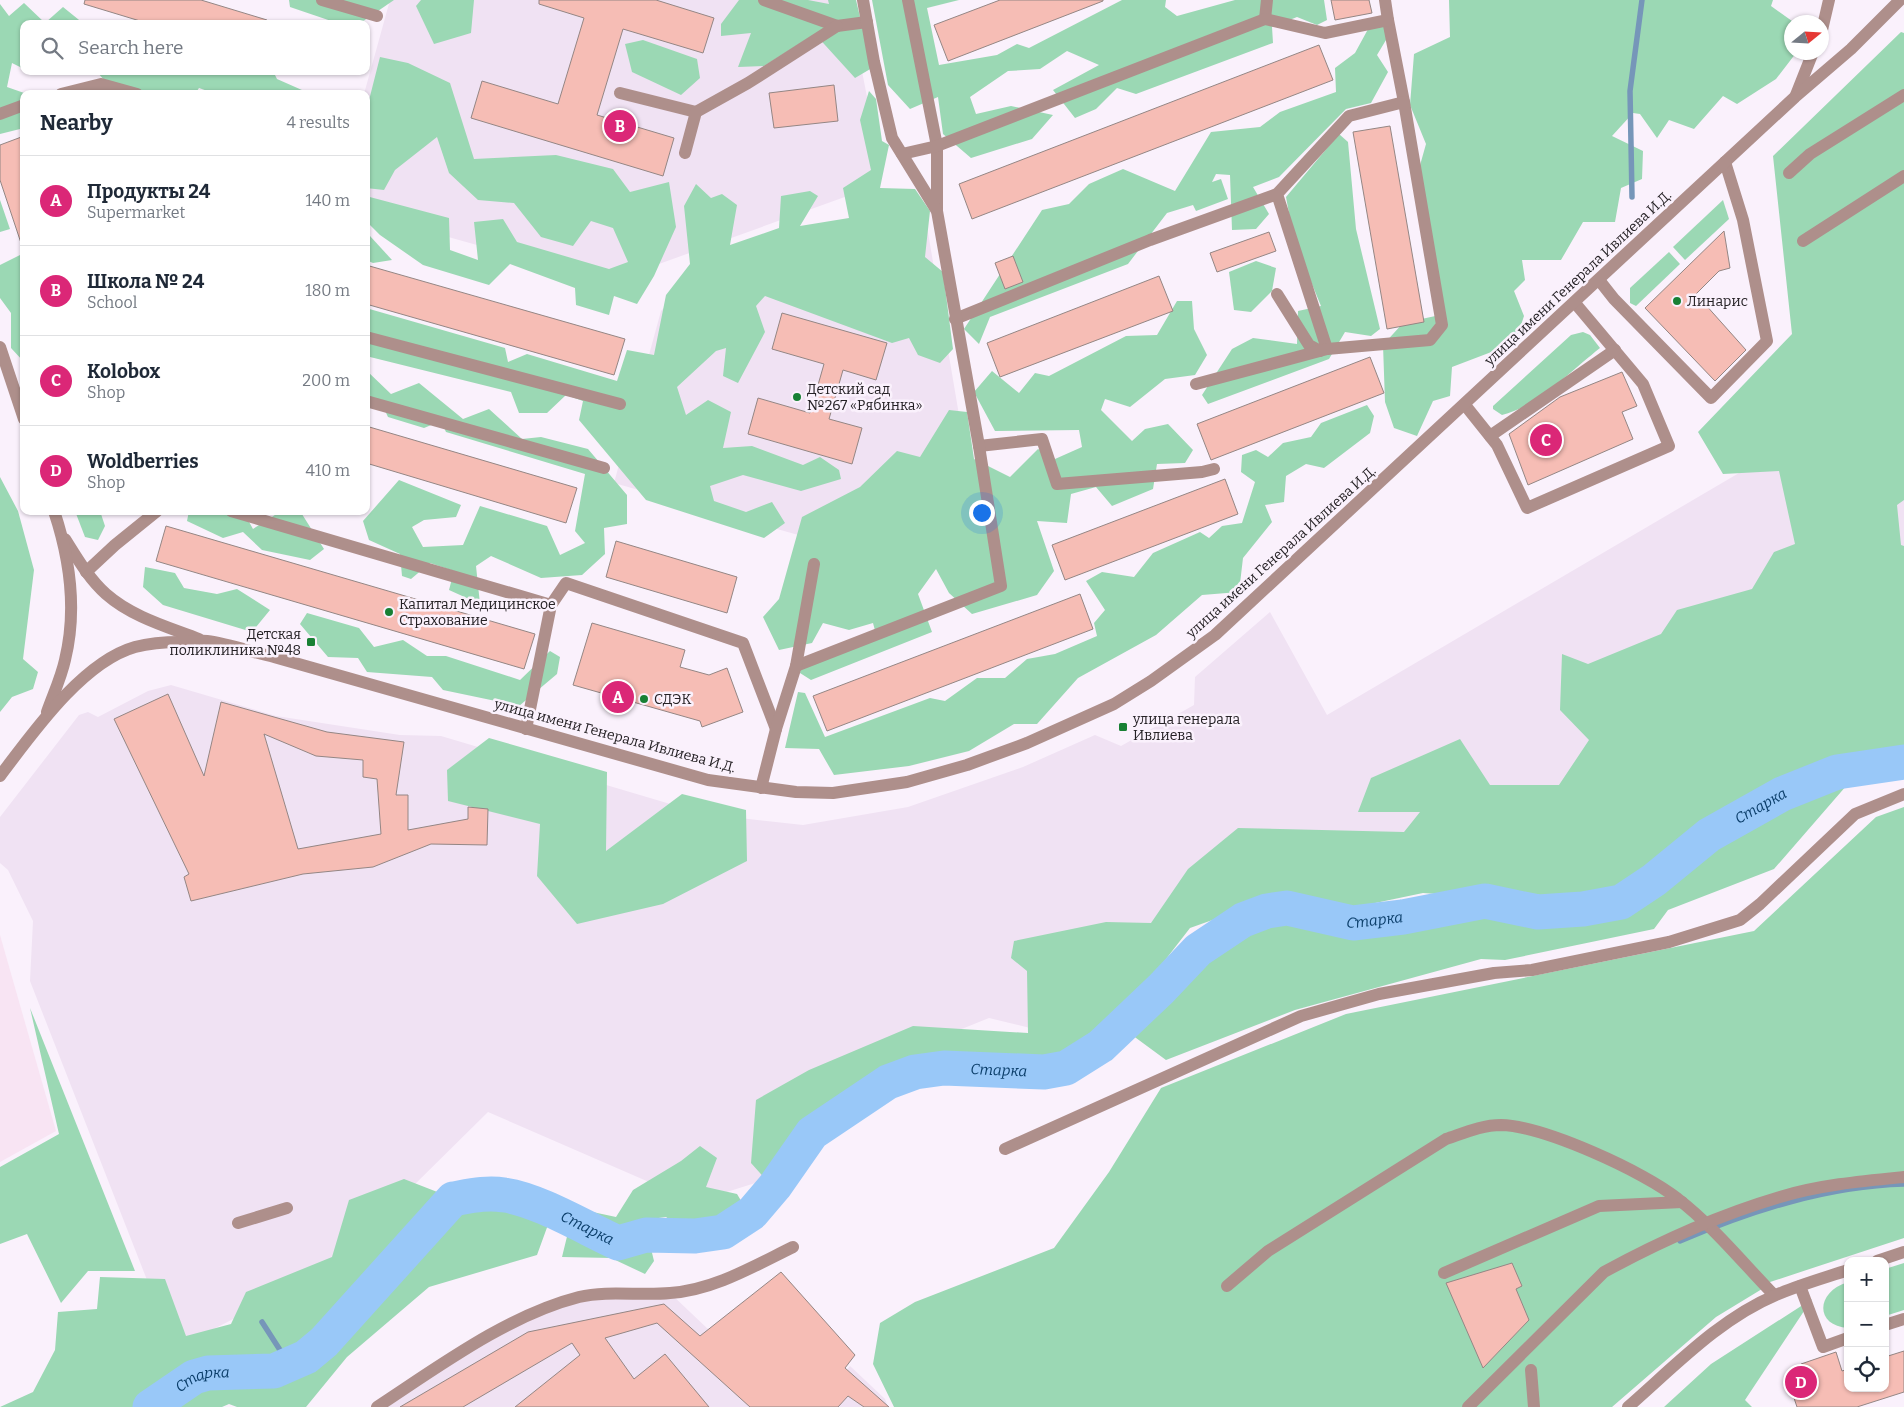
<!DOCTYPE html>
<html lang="en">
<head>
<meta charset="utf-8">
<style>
	body { margin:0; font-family:Bitter,serif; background:#f6f6f7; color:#1f2937 }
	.controls { position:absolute; right:15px; bottom:15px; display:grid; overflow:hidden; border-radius:10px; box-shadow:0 1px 4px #0004 }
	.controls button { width:45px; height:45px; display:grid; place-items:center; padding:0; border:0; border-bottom:1px solid #e0e1e3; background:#fff; color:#1f2937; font:25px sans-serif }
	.compass { position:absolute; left:1784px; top:15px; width:45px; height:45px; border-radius:50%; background:#fff; box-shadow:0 1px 4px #0004; rotate:72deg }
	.you { position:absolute; left:981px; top:512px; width:18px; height:18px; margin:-12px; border:4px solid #fff; border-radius:50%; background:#1a73e8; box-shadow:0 0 0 8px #1a73e833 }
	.badge { display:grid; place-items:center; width:32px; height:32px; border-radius:50%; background:#db2777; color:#fff; font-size:16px; font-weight:700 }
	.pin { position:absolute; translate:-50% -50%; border:2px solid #fff; box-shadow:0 1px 5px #0006 }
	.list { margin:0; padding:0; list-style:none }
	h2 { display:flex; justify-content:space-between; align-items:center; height:65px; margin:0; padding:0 20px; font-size:21px }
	h2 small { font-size:16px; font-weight:400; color:#747a83 }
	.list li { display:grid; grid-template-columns:32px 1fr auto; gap:15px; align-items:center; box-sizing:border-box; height:90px; padding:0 20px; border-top:1px solid #e0e1e3 }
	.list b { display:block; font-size:19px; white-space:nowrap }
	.list p { margin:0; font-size:16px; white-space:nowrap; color:#747a83 }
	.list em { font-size:16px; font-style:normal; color:#747a83 }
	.icon { flex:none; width:28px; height:28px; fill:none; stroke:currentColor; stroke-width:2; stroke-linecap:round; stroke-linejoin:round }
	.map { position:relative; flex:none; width:1904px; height:1407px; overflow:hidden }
	.search { position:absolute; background:#fff; box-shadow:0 1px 4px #0004; left:20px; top:20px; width:350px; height:55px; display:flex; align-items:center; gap:12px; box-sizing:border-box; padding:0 18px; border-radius:10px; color:#747a83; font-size:19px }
	.panel { position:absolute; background:#fff; box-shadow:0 1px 4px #0004; left:20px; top:90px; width:350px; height:425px; border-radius:10px }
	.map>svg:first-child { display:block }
	.commercial { fill:#f8e4f3 }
	.built { fill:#f0e2f3 }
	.green { fill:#9bd8b4 }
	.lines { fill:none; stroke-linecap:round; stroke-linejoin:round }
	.stream { stroke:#7696b9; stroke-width:5.5 }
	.river { stroke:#99c8f8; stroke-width:35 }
	.building { fill:#f6bdb5; stroke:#948684; fill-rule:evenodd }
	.minor { stroke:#ae8f8b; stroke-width:12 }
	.poi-dot { fill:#188034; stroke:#faf1fc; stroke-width:2 }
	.labels { text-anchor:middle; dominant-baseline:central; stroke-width:5; stroke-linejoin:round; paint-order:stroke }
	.street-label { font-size:14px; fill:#252125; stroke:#faf1fc }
	.poi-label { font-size:14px; fill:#252125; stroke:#faf1fc; text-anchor:start }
	.water-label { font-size:15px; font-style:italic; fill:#0b3e6a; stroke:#faf1fc }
</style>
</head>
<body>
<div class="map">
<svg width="1904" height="1407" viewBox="0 0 1904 1407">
	<rect width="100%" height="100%" fill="#faf1fc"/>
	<polygon class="commercial" points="0,935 56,1131 0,1162"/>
	<g class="built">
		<polygon points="390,0 848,0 879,158 867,189 609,282 366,214 366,94 364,94"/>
		<polygon points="923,203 975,509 908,566 614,483 661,311 680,291"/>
		<polygon points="1904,418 1904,649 1436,869 1198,906 1059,1035 989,1018 840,1078 768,1179 695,1202 488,1112 326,1272 174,1349 30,981 33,921 8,870 0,863 0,817 79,715 88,712 98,717 148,691 171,685 276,716 400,735 441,736 704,814 803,825 908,807 1023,767 1095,735 1121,746 1194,705 1195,677 1270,612 1327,715 1756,463"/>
		<polygon points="670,1293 790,1407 377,1407 506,1325 580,1297"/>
		<polygon points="850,1366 885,1399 888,1407 816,1407"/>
	</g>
	<g class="green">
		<polygon points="289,0 394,0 359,24 340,24 290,7"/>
		<polygon points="421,0 474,0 471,33 434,44 416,6"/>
		<polygon points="739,0 808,0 829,4 828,0 856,0 872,68 855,78 815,34 764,66 738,67 751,33 721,36 721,24"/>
		<polygon points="872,0 959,0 927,8 939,65 997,55 1017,44 1029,48 1122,0 1166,0 1165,7 1177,16 1235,0 1324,0 1327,20 1317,25 1297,17 1272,27 1273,43 1136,94 1117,88 1096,109 1075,118 1053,90 1099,65 1067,51 1040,69 1008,71 970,97 976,114 1011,106 1053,115 1032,139 971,158 943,134 938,97 910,109 888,85"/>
		<polygon points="1449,0 1773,0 1771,6 1792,21 1792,52 1796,53 1776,79 1737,104 1723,96 1694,129 1669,120 1657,138 1640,114 1633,113 1612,136 1643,151 1642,179 1621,188 1615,222 1583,222 1561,260 1522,260 1525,280 1514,291 1524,316 1515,343 1452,367 1450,396 1433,401 1417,436 1394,428 1385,402 1383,345 1403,323 1440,315 1417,176 1426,144 1410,105 1414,54 1450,37"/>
		<polygon points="24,3 45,23 63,7 84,24 24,24 24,69 12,63 7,87 27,94 24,94 24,128 0,134 0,4 9,16"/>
		<polygon points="1373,20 1392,30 1377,55 1388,72 1371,103 1346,109 1279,177 1253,187 1269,214 1256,229 1232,230 1230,175 1216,174 1212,182 1221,179 1228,199 1196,211 1193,205 1167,213 1128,264 990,317 979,344 964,329 1042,210 1069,204 1089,184 1123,169 1175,191 1211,132 1260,127 1280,112 1336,92 1335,68 1355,53"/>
		<polygon points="1901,32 1904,33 1904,500 1897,505 1901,545 1904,546 1904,755 1897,756 1847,785 1774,869 1668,910 1654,929 1505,960 1481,959 1295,1010 1166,1060 1132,1035 1204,955 1272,917 1347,930 1488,909 1539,921 1620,909 1648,890 1633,885 1601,899 1522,900 1423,893 1356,907 1288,893 1190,928 1145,986 1075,1047 1036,1063 940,1054 885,1074 823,1115 768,1182 751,1163 756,1100 809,1070 913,1026 1028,1033 1027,971 1011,958 1014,941 1106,922 1151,923 1188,869 1238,828 1404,832 1420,812 1358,812 1371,778 1460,739 1490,785 1559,785 1589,740 1560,710 1562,654 1588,664 1661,634 1677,610 1752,589 1774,552 1795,544 1779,471 1723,474 1698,432 1792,334 1773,156"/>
		<polygon points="643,40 697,59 700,78 681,95 632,72 625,44"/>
		<polygon points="380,57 408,63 450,83 474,159 556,155 613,169 630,192 669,182 676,227 654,276 637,304 614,296 609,315 576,305 575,288 510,264 489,285 423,265 380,235 366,221 366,196 449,218 450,250 478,260 474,222 503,219 517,242 609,269 628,262 613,228 591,221 573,246 541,237 514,203 478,200 449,173 437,137 395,170 384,190 366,188 366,112"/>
		<polygon points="96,71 202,71 206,73 206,71 243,71 245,74 251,71 273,71 277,79 311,94 216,94 199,88 195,94 117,94"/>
		<polygon points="869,91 876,99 882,141 889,145 880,188 915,189 930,211 925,257 943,272 953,349 940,363 918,355 909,338 892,343 765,296 756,306 765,332 738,383 723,376 726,348 716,351 677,387 686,415 708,400 731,412 723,448 752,446 803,465 820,457 839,470 841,479 801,491 743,475 710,486 714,501 746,512 772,502 785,523 764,538 646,500 579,420 583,401 566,395 547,413 519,413 511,392 366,356 366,308 505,348 508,362 527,354 617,381 627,350 654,355 666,295 690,264 684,206 696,184 711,198 722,194 737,205 730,245 779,228 781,196 810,191 818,196 800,226 849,218 843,188 871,170 860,120"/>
		<polygon points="1339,134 1348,142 1356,229 1380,329 1371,336 1345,332 1329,359 1208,404 1202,395 1232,349 1253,338 1297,344 1298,311 1321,306 1294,240 1286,197"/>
		<polygon points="0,200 10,229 0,232"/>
		<polygon points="1723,200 1729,219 1685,260 1673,247"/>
		<polygon points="366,234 370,236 392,260 373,263 366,260"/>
		<polygon points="1669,252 1680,264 1636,306 1630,303 1630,288"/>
		<polygon points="20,255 24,265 24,362 11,348 11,313 0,298 0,265"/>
		<polygon points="1256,261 1276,268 1272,291 1251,312 1234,310 1229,272"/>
		<polygon points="1177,301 1192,301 1194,329 1207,355 1195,375 1165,379 1130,407 1105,399 1101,410 1132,441 1145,429 1168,424 1193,450 1185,463 1157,464 1153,489 1112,506 1096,487 1071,494 1067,523 1037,521 1054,571 1037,595 972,614 949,593 936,569 918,594 932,632 811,680 800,673 803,658 877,638 873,623 849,630 823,623 812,643 779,650 763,617 779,599 802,517 860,487 897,451 920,457 949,410 967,412 974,459 1010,477 1038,449 1055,459 1082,447 1079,430 995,431 974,392 992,371 1019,393 1035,373 1049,376 1126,336 1157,335"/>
		<path d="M1583,332L1590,335L1600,348C1572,370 1536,407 1502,415L1493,409V406L1571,335Z"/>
		<polygon points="366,370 391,394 419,383 463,419 489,409 522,439 541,437 588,449 627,495 627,524 604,528 605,554 582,575 541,578 491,556 476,566 480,604 449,590 454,571 430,563 411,579 402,576 400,554 369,540 363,521 399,480 461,505 456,517 424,520 412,527 423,547 463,545 480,506 547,526 560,555 585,543 575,531 585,474 446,432 441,421 424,428 388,417 380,400 366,403"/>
		<polygon points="1367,405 1374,416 1370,433 1324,468 1306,464 1286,476 1284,502 1265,505 1272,522 1243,558 1239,592 1202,595 1156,635 1078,678 1037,724 1014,724 969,751 909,766 834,775 819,749 785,748 798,692 805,693 825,737 930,698 945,701 977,678 1005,678 1027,659 1055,654 1097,636 1094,623 1105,610 1086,581 1102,572 1134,577 1153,553 1200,532 1209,538 1222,526 1242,523 1255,482 1241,472 1242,455 1256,450 1268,457 1283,443 1311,437 1321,423"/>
		<polygon points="0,477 18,511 34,570 23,659 38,672 33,689 12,697 0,712"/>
		<polygon points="75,511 100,511 105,526 98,540 85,537"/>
		<polygon points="189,511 243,511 253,529 278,513 300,511 324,549 310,560 262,550 243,532 223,538 187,521"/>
		<polygon points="145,567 175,573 184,588 217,594 237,589 270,610 252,632 163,605 143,587"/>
		<polygon points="307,613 359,628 374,647 403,640 427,656 446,656 520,680 550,651 560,657 557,674 519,706 443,690 432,677 367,672 358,658 328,657 300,624"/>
		<polygon points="489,738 607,772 606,851 682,794 746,810 747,861 663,904 577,924 537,876 540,824 448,801 447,770"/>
		<polygon points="1904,807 1904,1238 1767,1283 1762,1289 1716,1317 1612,1407 894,1407 873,1364 880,1323 915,1302 1054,1248 1109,1172 1161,1088 1346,1014 1754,931 1876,817"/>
		<polygon points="30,1008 135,1271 88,1271 61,1303 27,1234 0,1244 0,1167 59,1134"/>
		<polygon points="700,1146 717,1158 706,1187 737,1194 743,1204 728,1223 678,1226 666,1217 644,1220 654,1261 645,1274 611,1258 562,1257 574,1208 616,1217 633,1190 681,1161"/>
		<polygon points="404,1179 445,1195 521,1207 549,1222 537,1255 429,1287 347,1357 306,1407 237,1407 229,1404 222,1407 0,1407 33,1392 55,1350 58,1312 97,1309 100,1277 165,1279 186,1336 231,1324 246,1292 332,1257 349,1200"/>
		<polygon points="1904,1263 1904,1310 1885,1316 1885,1269"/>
		<path d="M1848,1282V1328C1815,1326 1815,1292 1848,1282Z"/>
		<polygon points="1812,1299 1745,1400 1752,1407 1664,1407 1711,1364"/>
	</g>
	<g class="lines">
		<g class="stream">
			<polyline points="1632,197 1630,91 1642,0"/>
			<path d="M1680,1241C1751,1211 1827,1186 1904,1184"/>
			<polyline points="262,1322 289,1364"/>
		</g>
		<path class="river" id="s1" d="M150,1407L194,1377L208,1373L274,1371L306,1357L324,1342L453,1199C470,1196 487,1192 504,1195C537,1199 587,1229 618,1243L646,1235L695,1236L723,1232L752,1213L775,1186L812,1133L888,1082L915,1072L944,1068L1044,1072L1066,1068L1101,1046L1161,989L1198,950L1243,920L1267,911L1287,908L1353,923L1403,917L1485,901L1538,912L1583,909L1621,902L1654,880L1709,835L1782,794L1837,772L1904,762"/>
	</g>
	<g class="building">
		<polygon points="85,0 201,0 267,20 266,24 150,24 84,4"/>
		<polygon points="539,0 656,0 714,18 703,53 623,29 597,115 674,138 663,176 471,118 482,81 558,104 584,18 539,4"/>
		<polygon points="1000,0 1103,0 1103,1 948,61 934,25"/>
		<polygon points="1331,0 1369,0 1372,13 1335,20"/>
		<polygon points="1319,45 1333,80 972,219 959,184"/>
		<polygon points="834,85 838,121 774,128 769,93"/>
		<polygon points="1390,126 1424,322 1387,329 1353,132"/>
		<polygon points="24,136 24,242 21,243 0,180 0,145"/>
		<polygon points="1724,231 1730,268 1719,271 1696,294 1746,350 1715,381 1645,308"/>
		<polygon points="1269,232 1276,251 1217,272 1210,253"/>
		<polygon points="1013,256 1023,282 1005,289 995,263"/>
		<polygon points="366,265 625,339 614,375 366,304"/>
		<polygon points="1159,276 1173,311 1000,377 987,343"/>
		<polygon points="782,313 887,343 876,380 843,370 829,419 862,428 852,464 748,434 758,398 810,413 824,364 772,349"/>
		<polygon points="1370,357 1384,393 1211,460 1197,424"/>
		<polygon points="1622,372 1637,406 1622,412 1633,439 1528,485 1509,434 1560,397"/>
		<polygon points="366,426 577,488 566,523 366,463"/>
		<polygon points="1225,479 1238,514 1065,580 1052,545"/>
		<polygon points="166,526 535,634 524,669 156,561"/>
		<polygon points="616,541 737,577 727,613 606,577"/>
		<polygon points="1080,594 1093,629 827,731 813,696"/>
		<polygon points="592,623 685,650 680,667 709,675 727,668 743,712 702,727 700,721 573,685"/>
		<path d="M168,694L204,776L221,702L327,732L404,742L396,795H408V830L468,819V807L488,809L487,845L431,844L373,867L303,874L191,901L184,877L189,874L114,719ZM264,734L316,756L363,760V777L377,779L381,834L298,849Z"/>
		<polygon points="1512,1263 1522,1286 1516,1289 1529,1320 1483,1368 1446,1283"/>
		<polygon points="781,1272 855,1355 845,1368 889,1407 864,1407 848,1396 838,1407 750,1407 657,1323 605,1338 634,1379 665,1354 709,1407 515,1407 580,1355 572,1343 463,1407 400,1407 528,1332 664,1304 700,1336"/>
		<polygon points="1904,1351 1904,1392 1857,1407 1797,1407 1788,1380 1804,1375 1801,1364 1836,1352 1842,1371 1848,1369 1848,1388 1885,1388 1885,1357"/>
	</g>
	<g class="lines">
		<g class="minor">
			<polyline points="322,0 377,16"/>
			<polyline points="764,0 837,26 867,22"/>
			<polyline points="908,0 937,146 937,211"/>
			<polyline points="1265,19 1267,0"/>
			<polyline points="1388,20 1404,102"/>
			<polyline points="1822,30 1829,0"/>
			<polyline points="620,93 696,112"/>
			<polyline points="61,94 101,84 137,94"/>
			<polyline points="1796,95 1813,52"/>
			<polyline points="0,114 24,105"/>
			<polyline points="685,153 696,112 748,83 837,26"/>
			<polyline points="902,154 937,146 1265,19 1325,33 1388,20 1385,0"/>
			<polyline points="1789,173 1810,154 1904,95"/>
			<polyline points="1803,241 1904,176"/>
			<polyline points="1599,280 1614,299 1711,398 1767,341 1743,220 1725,162"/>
			<polyline points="1277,294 1309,345 1320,351"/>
			<polyline points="955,319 1150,240 1277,194 1349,116 1404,102 1442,325 1430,340 1327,349 1277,194"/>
			<polyline points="366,337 620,404"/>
			<polyline points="0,347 24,419"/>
			<polyline points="1196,384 1327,349"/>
			<polyline points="366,401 604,468"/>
			<polyline points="1465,405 1497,445 1527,508 1669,446 1643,384 1575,303"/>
			<polyline points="1490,436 1615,350"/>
			<polyline points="979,446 1042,439 1057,484 1202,472 1214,469"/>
			<polyline points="231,511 551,605"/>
			<path d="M65,539C77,558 89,579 106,594C132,617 168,627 199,639"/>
			<polyline points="86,572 115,545 157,511"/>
			<polyline points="796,666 1001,586 979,446 937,211 892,138 874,62 863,0"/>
			<path d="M47,712C53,695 61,678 65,660C77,611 70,559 54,511"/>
			<polyline points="526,729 551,605 566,583 743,643 776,729"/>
			<path d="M0,776C32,734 82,662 135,647C150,643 165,642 181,642C189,642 199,640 207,641C229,644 252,652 274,657L708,780L796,792L833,793L907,782L967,765L1027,743L1114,704L1151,681L1215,635L1795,97L1851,49L1900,0"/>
			<polyline points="761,788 776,729 796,666 814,564"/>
			<polyline points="1005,1149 1301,1016 1379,994 1494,973 1532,970 1669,942 1740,920 1760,904 1855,814 1904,794"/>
			<polyline points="238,1223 287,1208"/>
			<polyline points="1877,1261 1904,1252"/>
			<polyline points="1444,1273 1599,1206 1682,1202"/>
			<path d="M1227,1286L1268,1251L1446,1139C1464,1133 1482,1125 1501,1125C1544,1126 1645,1172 1678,1199C1713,1226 1743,1263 1774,1295"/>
			<polyline points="1800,1286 1823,1347 1848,1338"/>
			<polyline points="1885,1325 1904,1319"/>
			<polyline points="1531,1370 1534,1407"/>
			<path d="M377,1407C438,1367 508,1315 579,1297C608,1290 640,1296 670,1293C714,1290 754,1266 793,1247"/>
			<path d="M1468,1407L1604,1272C1659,1242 1719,1215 1780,1197C1819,1185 1863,1181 1904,1177"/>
			<path d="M1628,1407C1674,1367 1719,1319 1776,1295C1799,1285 1824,1278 1848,1270"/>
		</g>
	</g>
	<g class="poi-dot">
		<circle cx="1677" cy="301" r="5"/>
		<circle cx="797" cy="397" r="5"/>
		<circle cx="389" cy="612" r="5"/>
		<rect x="306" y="637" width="10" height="10" rx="2.5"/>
		<circle cx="644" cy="699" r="5"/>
		<rect x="1118" y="722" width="10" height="10" rx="2.5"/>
	</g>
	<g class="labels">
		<g class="street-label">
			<text transform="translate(1578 278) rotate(-43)">улица имени Генерала Ивлиева И.Д.</text>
			<text transform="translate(1281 552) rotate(-42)">улица имени Генерала Ивлиева И.Д.</text>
			<text transform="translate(615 736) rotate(15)">улица имени Генерала Ивлиева И.Д.</text>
		</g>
		<g class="poi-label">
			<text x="1687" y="301">Линарис</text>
			<text x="807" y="389">Детский сад<tspan x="807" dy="16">№267 «Рябинка»</tspan></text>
			<text x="399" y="604">Капитал Медицинское<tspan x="399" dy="16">Страхование</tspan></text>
			<text x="301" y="634" text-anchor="end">Детская<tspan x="301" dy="16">поликлиника №48</tspan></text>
			<text x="654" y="699">СДЭК</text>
			<text x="1133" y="719">улица генерала<tspan x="1133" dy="16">Ивлиева</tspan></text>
		</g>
		<g class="water-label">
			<text stroke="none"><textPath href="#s1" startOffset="1861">Старка</textPath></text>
			<text stroke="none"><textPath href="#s1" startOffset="1441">Старка</textPath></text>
			<text stroke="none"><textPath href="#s1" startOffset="1006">Старка</textPath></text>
			<text stroke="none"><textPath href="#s1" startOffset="526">Старка</textPath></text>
			<text stroke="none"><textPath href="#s1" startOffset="61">Старка</textPath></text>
		</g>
	</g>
</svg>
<div class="controls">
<button>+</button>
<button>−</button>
<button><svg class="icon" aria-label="locate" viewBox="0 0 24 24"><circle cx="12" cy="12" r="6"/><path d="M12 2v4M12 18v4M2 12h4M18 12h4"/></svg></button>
</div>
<svg class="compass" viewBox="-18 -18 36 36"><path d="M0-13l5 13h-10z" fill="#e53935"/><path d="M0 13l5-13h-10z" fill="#747a83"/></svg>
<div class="you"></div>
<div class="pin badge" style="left:618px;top:697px">A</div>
<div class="pin badge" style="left:620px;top:126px">B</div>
<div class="pin badge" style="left:1546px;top:440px">C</div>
<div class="pin badge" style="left:1801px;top:1382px">D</div>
<div class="search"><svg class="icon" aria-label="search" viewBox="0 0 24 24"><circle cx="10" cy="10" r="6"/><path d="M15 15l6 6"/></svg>Search here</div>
<section class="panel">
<h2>Nearby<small>4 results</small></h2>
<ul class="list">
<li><span class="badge">A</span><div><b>Продукты 24</b><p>Supermarket</p></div><em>140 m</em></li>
<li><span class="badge">B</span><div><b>Школа № 24</b><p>School</p></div><em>180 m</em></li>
<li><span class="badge">C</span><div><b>Kolobox</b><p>Shop</p></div><em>200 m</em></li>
<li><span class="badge">D</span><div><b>Woldberries</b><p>Shop</p></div><em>410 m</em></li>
</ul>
</section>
</div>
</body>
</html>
